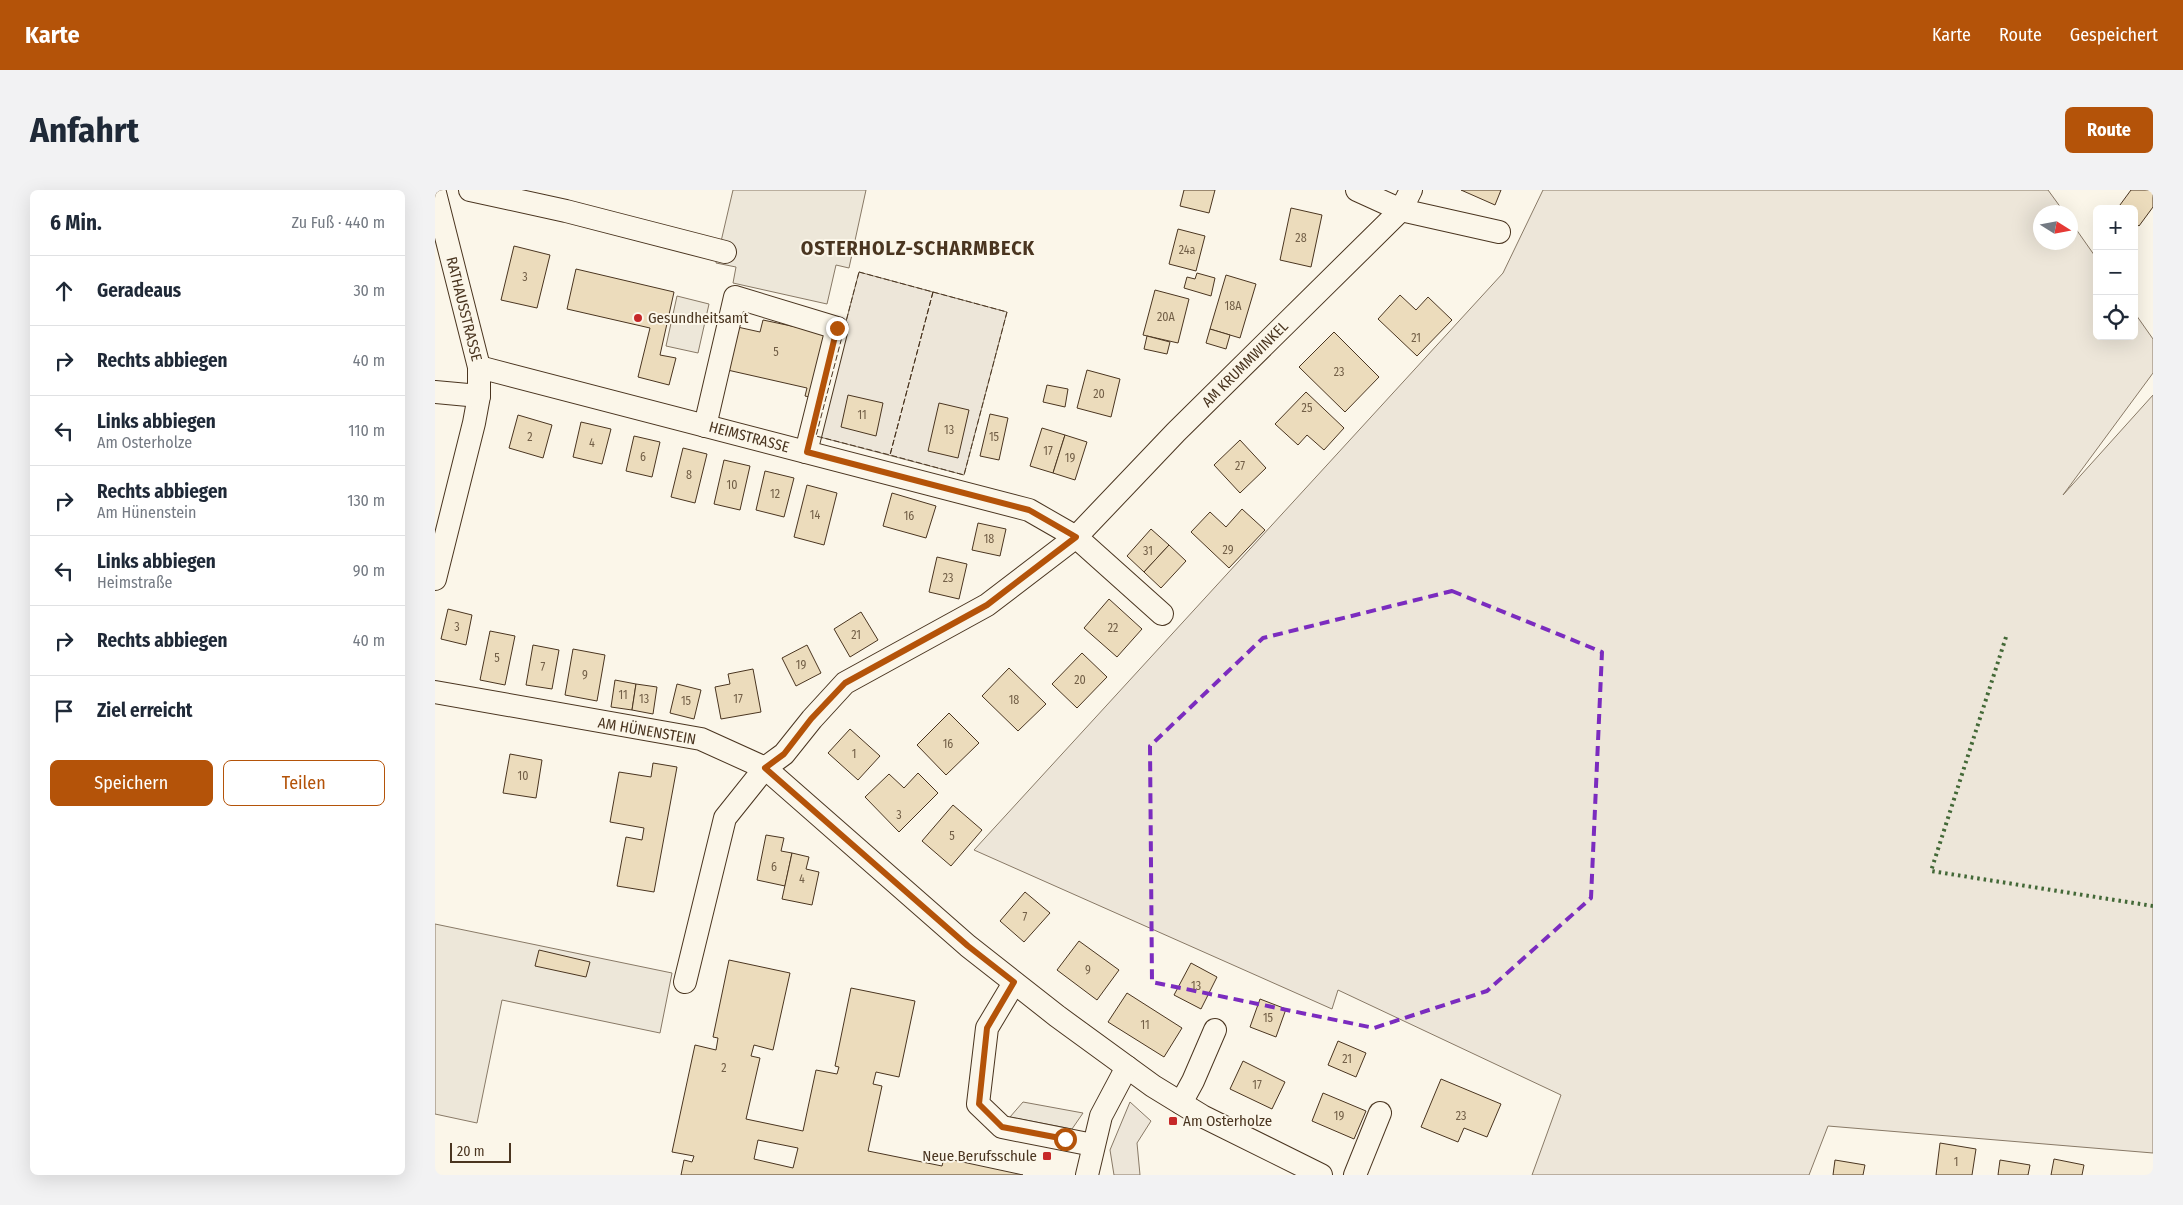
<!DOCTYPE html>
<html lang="de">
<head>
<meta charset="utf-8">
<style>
	body { margin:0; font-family:"Fira Sans Condensed",sans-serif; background:#f2f2f3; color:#1f2937 }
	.controls { position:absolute; right:15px; top:15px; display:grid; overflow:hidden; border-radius:8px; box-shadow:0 5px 20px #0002 }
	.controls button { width:45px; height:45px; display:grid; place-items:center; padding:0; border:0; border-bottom:1px solid #e0e1e3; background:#fff; color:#1f2937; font:25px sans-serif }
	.compass { position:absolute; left:1598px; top:15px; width:45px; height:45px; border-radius:50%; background:#fff; box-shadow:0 5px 20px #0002; rotate:101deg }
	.scale { position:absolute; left:15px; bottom:12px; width:61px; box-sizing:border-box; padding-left:5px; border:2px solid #4a3520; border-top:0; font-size:14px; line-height:18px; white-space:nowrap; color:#4a3520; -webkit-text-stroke:4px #fbf6e9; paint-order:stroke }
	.stop { position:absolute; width:15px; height:15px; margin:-11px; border:4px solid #b45309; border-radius:50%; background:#fff }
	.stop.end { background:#b45309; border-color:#fff; box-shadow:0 1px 5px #0008 }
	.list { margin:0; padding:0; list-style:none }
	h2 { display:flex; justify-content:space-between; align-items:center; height:65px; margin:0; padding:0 20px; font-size:21px }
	h2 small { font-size:16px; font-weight:400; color:#747a83 }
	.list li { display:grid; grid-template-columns:32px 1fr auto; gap:15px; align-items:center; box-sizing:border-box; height:70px; padding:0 20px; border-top:1px solid #e0e1e3 }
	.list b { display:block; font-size:19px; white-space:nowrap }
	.list p { margin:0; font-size:16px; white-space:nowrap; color:#747a83 }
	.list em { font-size:16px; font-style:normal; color:#747a83 }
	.actions { display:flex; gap:10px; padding:15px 20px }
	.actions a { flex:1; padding:11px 0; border:1px solid #b45309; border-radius:8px; text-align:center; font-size:18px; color:#b45309 }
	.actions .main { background:#b45309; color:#fff }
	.icon { flex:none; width:28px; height:28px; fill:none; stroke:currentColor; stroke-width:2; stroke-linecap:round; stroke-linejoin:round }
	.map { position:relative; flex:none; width:1718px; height:985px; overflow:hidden; border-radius:8px }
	header { display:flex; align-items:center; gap:30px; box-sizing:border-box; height:70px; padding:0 25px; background:#b45309; color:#fff }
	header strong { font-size:24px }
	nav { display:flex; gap:28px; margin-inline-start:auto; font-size:18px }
	.intro { display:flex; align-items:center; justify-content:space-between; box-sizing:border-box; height:120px; padding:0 30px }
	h1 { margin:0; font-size:35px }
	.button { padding:12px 22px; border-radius:8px; background:#b45309; color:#fff; font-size:18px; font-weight:700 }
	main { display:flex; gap:30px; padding:0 30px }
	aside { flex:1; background:#fff; border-radius:8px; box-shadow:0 5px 20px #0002 }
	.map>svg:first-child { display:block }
	.green { fill:#ede6d9; stroke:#887966 }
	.parking { fill:#ede7d9; stroke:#887966 }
	.building { fill:#ecdcbc; stroke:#4a3520; fill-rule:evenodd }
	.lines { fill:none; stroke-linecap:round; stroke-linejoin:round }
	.minor-casing { stroke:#4a3520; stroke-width:24 }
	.minor { stroke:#fbf6e9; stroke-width:22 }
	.hedge { stroke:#436837; stroke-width:4; stroke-dasharray:2.5 4; stroke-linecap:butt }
	.fence { stroke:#4a3520; stroke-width:1; stroke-dasharray:6 2.5; stroke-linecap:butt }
	.route { stroke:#b45309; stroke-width:6 }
	.marked { fill:none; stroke:#7b2cbf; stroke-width:4; stroke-dasharray:10 6; stroke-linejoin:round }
	.poi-dot { fill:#c62828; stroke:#fbf6e9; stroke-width:2 }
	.labels { text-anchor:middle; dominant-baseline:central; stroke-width:4; stroke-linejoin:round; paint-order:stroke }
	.number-label { font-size:12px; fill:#725f47 }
	.street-label { font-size:15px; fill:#4a3520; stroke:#fbf6e9 }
	.poi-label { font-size:15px; fill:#4a3520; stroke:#fbf6e9; text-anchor:start }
	.district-label { font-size:20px; font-weight:bold; letter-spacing:1px; fill:#4a3520; stroke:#fbf6e9 }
</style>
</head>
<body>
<header>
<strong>Karte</strong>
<nav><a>Karte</a><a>Route</a><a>Gespeichert</a></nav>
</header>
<div class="intro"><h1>Anfahrt</h1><a class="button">Route</a></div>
<main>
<aside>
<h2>6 Min.<small>Zu Fuß · 440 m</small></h2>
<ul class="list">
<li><svg class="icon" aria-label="ahead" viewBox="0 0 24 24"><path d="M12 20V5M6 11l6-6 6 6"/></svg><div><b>Geradeaus</b></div><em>30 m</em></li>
<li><svg class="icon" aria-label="right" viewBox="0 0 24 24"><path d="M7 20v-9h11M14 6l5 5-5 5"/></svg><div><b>Rechts abbiegen</b></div><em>40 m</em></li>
<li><svg class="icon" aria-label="left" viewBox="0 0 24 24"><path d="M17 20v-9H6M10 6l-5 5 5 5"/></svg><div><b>Links abbiegen</b><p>Am Osterholze</p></div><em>110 m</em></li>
<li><svg class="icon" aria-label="right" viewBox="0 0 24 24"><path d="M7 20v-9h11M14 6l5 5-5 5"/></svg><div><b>Rechts abbiegen</b><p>Am Hünenstein</p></div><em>130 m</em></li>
<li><svg class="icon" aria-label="left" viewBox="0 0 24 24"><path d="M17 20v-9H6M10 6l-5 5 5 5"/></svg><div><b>Links abbiegen</b><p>Heimstraße</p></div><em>90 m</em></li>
<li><svg class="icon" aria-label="right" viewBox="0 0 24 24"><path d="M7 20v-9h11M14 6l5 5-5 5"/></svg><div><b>Rechts abbiegen</b></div><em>40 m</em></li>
<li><svg class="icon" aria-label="arrive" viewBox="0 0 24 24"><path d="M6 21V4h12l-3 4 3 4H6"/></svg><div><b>Ziel erreicht</b></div></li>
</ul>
<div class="actions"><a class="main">Speichern</a><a>Teilen</a></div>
</aside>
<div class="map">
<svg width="1718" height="985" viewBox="0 0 1718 985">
	<rect width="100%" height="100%" fill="#fbf6e9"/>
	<g class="green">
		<polygon points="1108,0 1613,0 1629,22 1606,22 1606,52 1636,52 1636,32 1662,69 1662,146 1699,146 1699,122 1718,149 1718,183 1628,305 1718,205 1718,963 1393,936 1374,985 1097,985 1126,905 903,800 897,819 539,660 1068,83"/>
		<polygon points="424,82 572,122 529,285 381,246"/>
		<polygon points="695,912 716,931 702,953 705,985 679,985 675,960"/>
	</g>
	<g class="parking">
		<polygon points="298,0 431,0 414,78 401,75 392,114 298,93 301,77 281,73"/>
		<polygon points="242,106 274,114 263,163 231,156"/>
		<polygon points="0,734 237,783 225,843 67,810 42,933 0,924"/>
		<polygon points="588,912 648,923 637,939 575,927"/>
	</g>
	<g class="building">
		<polygon points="749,0 780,0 774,23 745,16"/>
		<polygon points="1026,0 1066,0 1060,15"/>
		<polygon points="1696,0 1718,0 1718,17 1704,36 1699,32 1699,19 1682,19"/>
		<polygon points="856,18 887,25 876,77 845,70"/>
		<polygon points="743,39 770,46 761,81 734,74"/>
		<polygon points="79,56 115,65 102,118 66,110"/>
		<polygon points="141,79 239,102 225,165 241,168 234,195 203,187 215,138 132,119"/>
		<polygon points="762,83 780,88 776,106 749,98 752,87 760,89"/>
		<polygon points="791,85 821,94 805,148 775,139"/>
		<polygon points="720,100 754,109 743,153 708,145"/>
		<polygon points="965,105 981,120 993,107 1017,130 982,166 943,129"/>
		<polygon points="328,130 394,144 379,208 370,206 372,198 288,179 298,136 325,142"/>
		<polygon points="775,139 795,145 791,159 771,153"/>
		<polygon points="899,142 944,187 910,222 864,177"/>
		<polygon points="712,146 735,152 732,164 709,159"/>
		<polygon points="652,180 685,189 676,227 642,218"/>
		<polygon points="612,195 633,199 630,217 608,212"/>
		<polygon points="871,202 909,238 889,260 872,245 863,255 840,234"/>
		<polygon points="413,205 448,213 441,246 406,237"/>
		<polygon points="504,213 534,220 523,268 493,261"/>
		<polygon points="555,224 573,228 564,270 545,266"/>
		<polygon points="83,225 117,235 108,268 74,258"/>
		<polygon points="146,232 176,239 167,274 138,267"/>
		<polygon points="607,238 630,245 618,283 595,276"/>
		<polygon points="630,245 652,252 640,290 618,283"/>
		<polygon points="199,246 225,252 217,287 191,281"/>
		<polygon points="805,250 831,278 805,303 779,275"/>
		<polygon points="248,258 272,264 260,313 236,307"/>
		<polygon points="289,270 315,276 305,320 279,314"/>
		<polygon points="330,281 359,288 349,327 321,320"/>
		<polygon points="372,295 402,303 389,355 359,347"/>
		<polygon points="457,303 501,316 491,348 448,336"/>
		<polygon points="807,319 830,340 794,378 756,342 775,322 791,337"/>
		<polygon points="543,333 571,339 565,366 537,360"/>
		<polygon points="716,339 734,355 709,382 692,366"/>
		<polygon points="734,355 751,371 726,398 709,382"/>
		<polygon points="502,367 532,374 524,409 494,402"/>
		<polygon points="674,409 707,439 682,467 649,438"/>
		<polygon points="13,419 37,425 31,455 6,449"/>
		<polygon points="426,422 443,450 415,467 399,439"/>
		<polygon points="55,441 80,446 70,495 45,490"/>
		<polygon points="98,455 124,460 117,499 91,495"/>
		<polygon points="372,455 386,483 361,496 347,468"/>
		<polygon points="138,459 170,465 162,511 130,505"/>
		<polygon points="647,463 672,487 642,518 617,494"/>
		<polygon points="574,478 611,514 583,541 547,506"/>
		<polygon points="318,479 326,522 286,529 280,497 295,494 293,484"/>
		<polygon points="180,490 201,494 197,520 176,517"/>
		<polygon points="201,494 222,497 218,524 197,520"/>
		<polygon points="242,494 266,500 259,529 235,523"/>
		<polygon points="514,523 544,553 511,585 482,555"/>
		<polygon points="415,539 445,566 423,590 393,563"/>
		<polygon points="75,564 107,570 101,608 68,603"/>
		<polygon points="218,573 242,577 219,702 182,696 191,647 207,650 209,638 175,632 184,582 216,587"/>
		<polygon points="483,583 503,603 464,642 430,607 454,584 469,598"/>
		<polygon points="518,615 547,640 516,676 487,651"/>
		<polygon points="331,645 349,648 346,661 357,663 350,696 322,690"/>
		<polygon points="357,663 374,667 371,679 384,682 377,715 347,709"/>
		<polygon points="590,702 615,723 589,752 565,731"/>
		<polygon points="644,751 684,780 662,810 622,780"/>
		<polygon points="104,760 155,772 151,787 100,776"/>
		<path d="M294,770L355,783L338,860L319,855L316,866L325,868L311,929L368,941L381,880L402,884L404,877L400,876L416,798L480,811L464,887L441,882L438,894L447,896L433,961L507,976L509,968L588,985H246L249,970L257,972L259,966L237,962L260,855L281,860L283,848L278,847ZM323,950L363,958L358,978L319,969Z"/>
		<polygon points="756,773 782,787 766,819 739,805"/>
		<polygon points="692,803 747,838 729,867 673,832"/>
		<polygon points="825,809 851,819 841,847 815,837"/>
		<polygon points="903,851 931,863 921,887 893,875"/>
		<polygon points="808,871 850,892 837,919 795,899"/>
		<polygon points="1006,889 1066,914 1052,947 1029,938 1023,952 986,937"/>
		<polygon points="888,903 931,921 919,949 877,931"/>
		<polygon points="1505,953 1541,959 1537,985 1501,985"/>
		<polygon points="1619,969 1649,975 1647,985 1616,985"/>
		<polygon points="1400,970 1430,975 1428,985 1398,985"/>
		<polygon points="1565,970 1595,975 1593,985 1563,985"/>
	</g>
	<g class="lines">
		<g class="minor-casing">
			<g id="minor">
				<polyline points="35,0 131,21 290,62"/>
				<polyline points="922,0 966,20 1064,42"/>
				<polyline points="0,3 44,177 44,206 39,233 0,389"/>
				<polyline points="44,177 594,320 641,347 727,424"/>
				<polyline points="0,202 44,206"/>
				<polyline points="270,236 300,107 402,138 371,262"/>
				<polyline points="0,502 266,549 330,578 533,756 622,826 718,896 767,926 886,985"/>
				<polyline points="250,792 290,628 330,578 349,564 377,529 410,493 552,415 641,347 741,242 966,20 976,0"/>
				<polyline points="579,793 552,838 543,914 567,937 658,955"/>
				<polyline points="746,913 758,891 780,840"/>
				<polyline points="652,985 666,926 692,877"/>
				<polyline points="920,985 945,923"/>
			</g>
		</g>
		<use href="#minor" class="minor"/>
		<polyline class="hedge" points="1571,447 1496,681 1718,716"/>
		<g class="fence">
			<polygon points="424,82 498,102 455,265 381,246"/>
			<polygon points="498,102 572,122 529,285 455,265"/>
		</g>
	</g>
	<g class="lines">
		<polyline class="route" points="402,138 372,262 594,320 641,347 552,415 410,493 376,529 349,564 330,578 533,756 579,792 552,838 544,914 567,937 630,949"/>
	</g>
	<path class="marked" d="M1017,401L1167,462L1156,708L1052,801L939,838L717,792L715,556L828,448Z"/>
	<g class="poi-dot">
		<circle cx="203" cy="128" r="5"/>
		<rect x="733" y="926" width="10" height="10" rx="2.5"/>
		<rect x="607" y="961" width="10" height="10" rx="2.5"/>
	</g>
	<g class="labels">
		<g class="number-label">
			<text x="866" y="48">28</text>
			<text x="752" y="60">24a</text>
			<text x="90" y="87">3</text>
			<text x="798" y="116">18A</text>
			<text x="731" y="127">20A</text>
			<text x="981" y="148">21</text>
			<text x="341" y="162">5</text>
			<text x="904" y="182">23</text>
			<text x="664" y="204">20</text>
			<text x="872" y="218">25</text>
			<text x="427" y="225">11</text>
			<text x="514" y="240">13</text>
			<text x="95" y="247">2</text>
			<text x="559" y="247">15</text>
			<text x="157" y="253">4</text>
			<text x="613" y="261">17</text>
			<text x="208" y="267">6</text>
			<text x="635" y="268">19</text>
			<text x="805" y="276">27</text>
			<text x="254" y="285">8</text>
			<text x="297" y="295">10</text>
			<text x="340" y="304">12</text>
			<text x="380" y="325">14</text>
			<text x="474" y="326">16</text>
			<text x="554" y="349">18</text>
			<text x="793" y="360">29</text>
			<text x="713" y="361">31</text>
			<text x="513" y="388">23</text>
			<text x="22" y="437">3</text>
			<text x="678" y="438">22</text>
			<text x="421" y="445">21</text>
			<text x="62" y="468">5</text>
			<text x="366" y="475">19</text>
			<text x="108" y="477">7</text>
			<text x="150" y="485">9</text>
			<text x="645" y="490">20</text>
			<text x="188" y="505">11</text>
			<text x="209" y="509">13</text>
			<text x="303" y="509">17</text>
			<text x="579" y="510">18</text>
			<text x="251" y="511">15</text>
			<text x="513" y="554">16</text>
			<text x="419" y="564">1</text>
			<text x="88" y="586">10</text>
			<text x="464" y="625">3</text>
			<text x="517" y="646">5</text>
			<text x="339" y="677">6</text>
			<text x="367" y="689">4</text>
			<text x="590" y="727">7</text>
			<text x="653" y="780">9</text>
			<text x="761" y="796">13</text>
			<text x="833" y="828">15</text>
			<text x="710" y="835">11</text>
			<text x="912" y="869">21</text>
			<text x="289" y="878">2</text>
			<text x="822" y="895">17</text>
			<text x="904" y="926">19</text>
			<text x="1026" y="926">23</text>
			<text x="1521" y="972">1</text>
		</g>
		<g class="street-label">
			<text transform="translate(29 119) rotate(76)">RATHAUSSTRASSE</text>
			<text transform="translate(810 174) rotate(-45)">AM KRUMMWINKEL</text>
			<text transform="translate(314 247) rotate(15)">HEIMSTRASSE</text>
			<text transform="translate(212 541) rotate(10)">AM HÜNENSTEIN</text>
		</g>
		<g class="poi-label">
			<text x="213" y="128">Gesundheitsamt</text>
			<text x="748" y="931">Am Osterholze</text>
			<text x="602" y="966" text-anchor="end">Neue Berufsschule</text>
		</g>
		<g class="district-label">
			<text x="483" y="58">OSTERHOLZ-SCHARMBECK</text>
		</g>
	</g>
</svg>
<div class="controls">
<button>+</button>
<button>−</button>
<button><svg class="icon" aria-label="locate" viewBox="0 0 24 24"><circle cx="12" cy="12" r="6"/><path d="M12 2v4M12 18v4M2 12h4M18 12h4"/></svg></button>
</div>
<svg class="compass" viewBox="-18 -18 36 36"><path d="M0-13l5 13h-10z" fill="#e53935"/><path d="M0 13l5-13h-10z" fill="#747a83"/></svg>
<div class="scale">20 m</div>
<div class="stop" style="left:630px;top:949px"></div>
<div class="stop end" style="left:402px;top:138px"></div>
</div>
</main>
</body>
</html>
